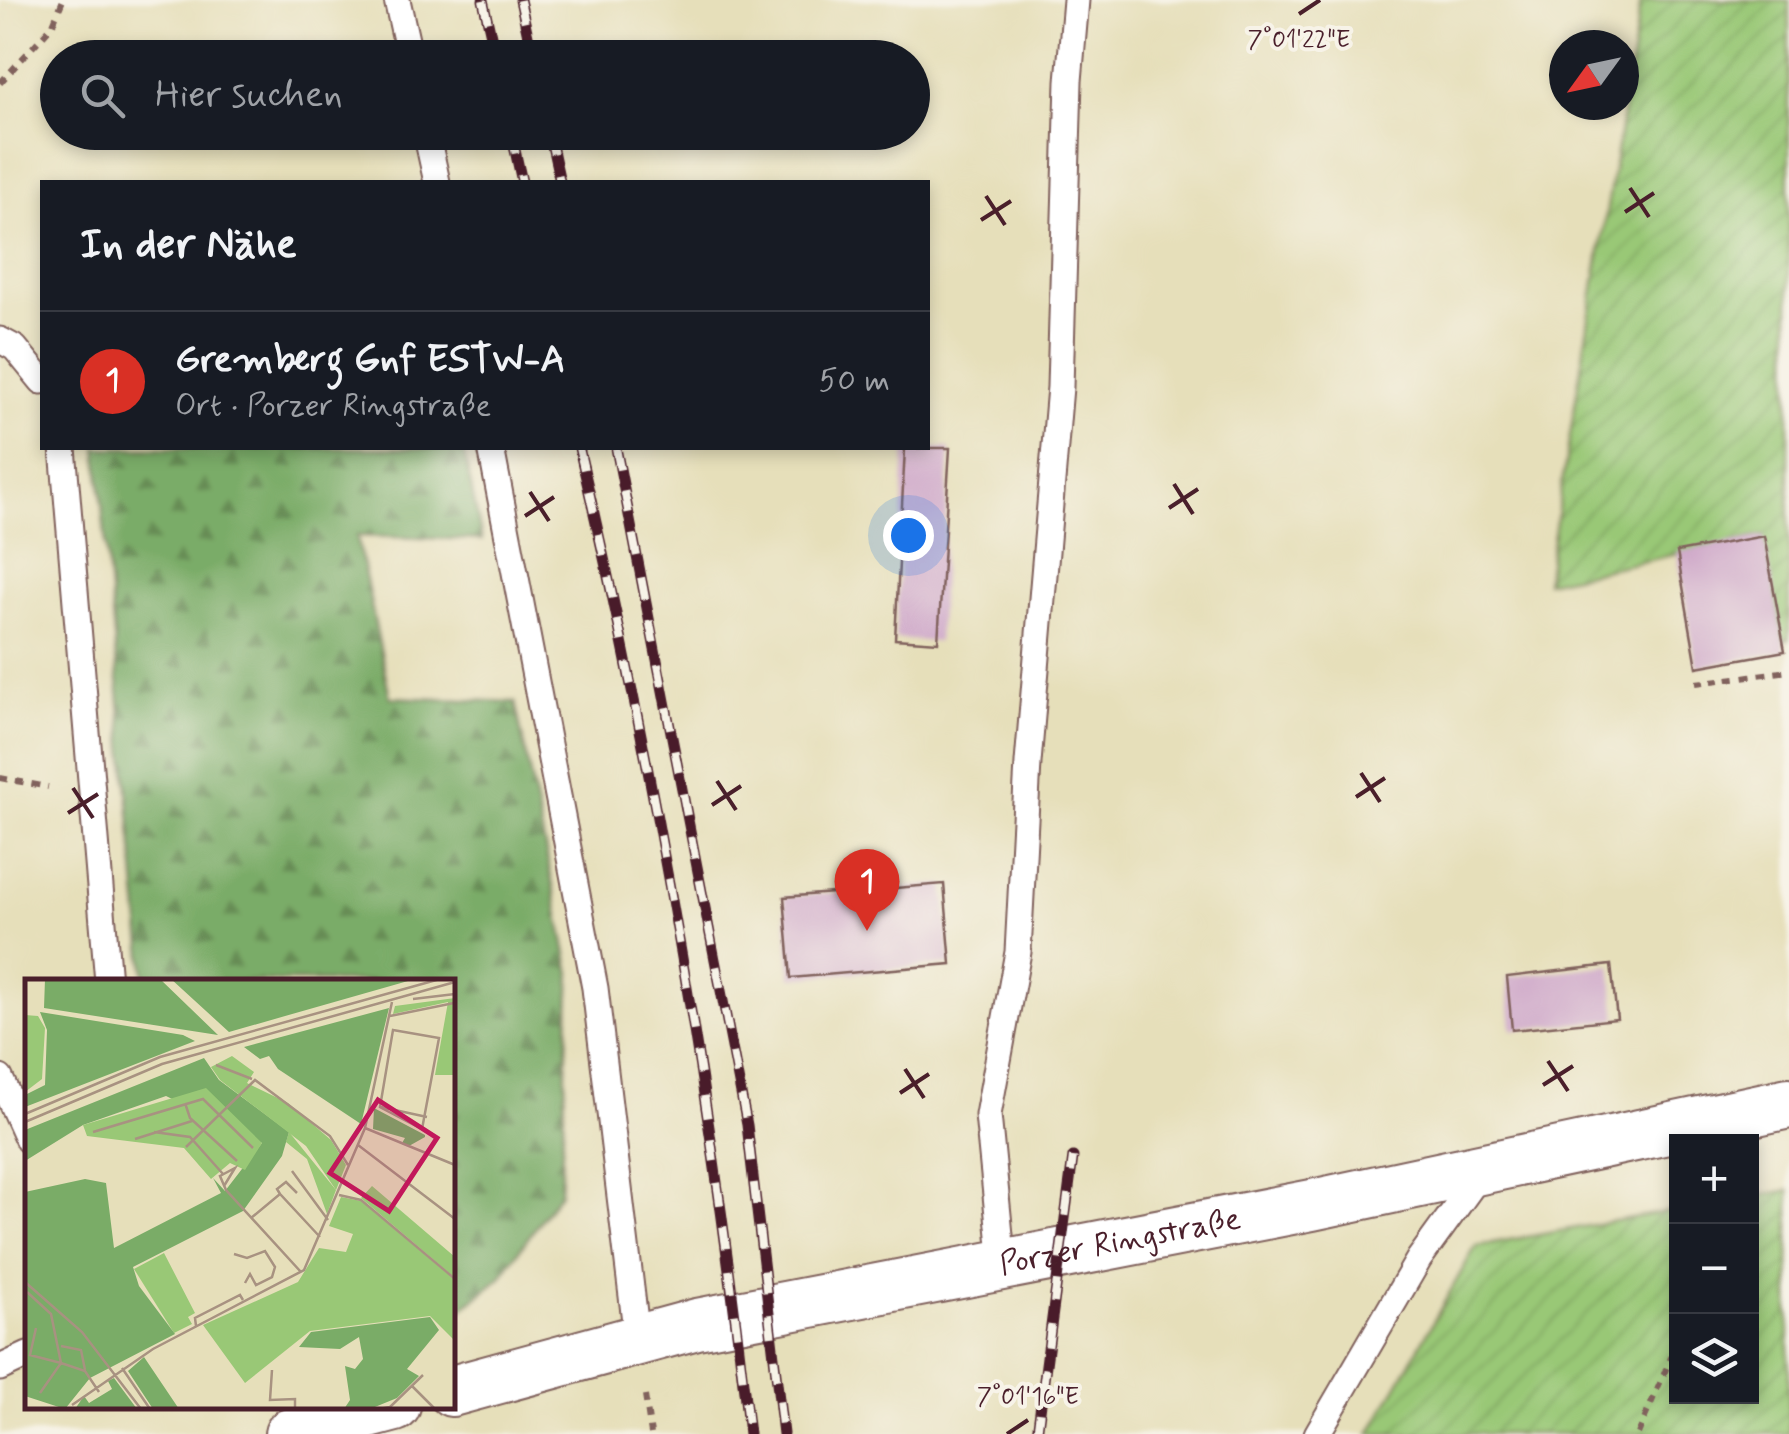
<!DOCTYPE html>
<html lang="de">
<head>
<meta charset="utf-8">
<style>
	body { margin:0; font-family:Mynerve,sans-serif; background:#20242c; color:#f1f3f6 }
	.controls { position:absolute; right:30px; bottom:30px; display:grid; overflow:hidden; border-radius:0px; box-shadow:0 5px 15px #0003 }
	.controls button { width:90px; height:90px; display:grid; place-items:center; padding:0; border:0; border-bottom:2px solid #363941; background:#171b24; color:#f1f3f6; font:50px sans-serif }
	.compass { position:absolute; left:1549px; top:30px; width:90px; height:90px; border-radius:50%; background:#171b24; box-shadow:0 5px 15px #0003; rotate:237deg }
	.you { position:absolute; left:908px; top:535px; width:35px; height:35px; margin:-25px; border:8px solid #fff; border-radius:50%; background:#1a73e8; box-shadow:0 0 0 15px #1a73e833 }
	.badge { display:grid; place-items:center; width:65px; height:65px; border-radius:50%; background:#d93025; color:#fff; font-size:32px; font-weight:700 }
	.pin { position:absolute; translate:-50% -82px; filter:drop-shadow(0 2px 5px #0008) }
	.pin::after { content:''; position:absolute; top:52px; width:35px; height:30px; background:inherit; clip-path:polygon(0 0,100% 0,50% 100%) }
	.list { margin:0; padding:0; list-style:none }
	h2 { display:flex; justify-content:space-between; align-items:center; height:130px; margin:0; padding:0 40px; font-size:42px }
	h2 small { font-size:32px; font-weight:400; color:#9ea1a6 }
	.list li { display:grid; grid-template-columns:65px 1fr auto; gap:30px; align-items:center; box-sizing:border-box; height:140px; padding:0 40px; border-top:2px solid #363941 }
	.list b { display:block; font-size:38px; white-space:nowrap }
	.list p { margin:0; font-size:32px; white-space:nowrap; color:#9ea1a6 }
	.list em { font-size:32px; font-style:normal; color:#9ea1a6 }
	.icon { flex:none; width:55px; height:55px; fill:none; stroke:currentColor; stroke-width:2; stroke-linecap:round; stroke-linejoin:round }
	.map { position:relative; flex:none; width:1789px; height:1434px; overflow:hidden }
	.search { position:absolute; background:#171b24; box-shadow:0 5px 15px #0003; left:40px; top:40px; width:890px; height:110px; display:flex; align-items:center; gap:25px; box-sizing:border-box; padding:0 35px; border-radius:55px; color:#9ea1a6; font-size:38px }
	.panel { position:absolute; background:#171b24; box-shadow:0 5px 15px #0003; left:40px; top:180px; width:890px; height:270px; border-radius:0px }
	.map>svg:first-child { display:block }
	.forest { fill:url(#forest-firs); stroke:#626649; stroke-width:2.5 }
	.garden { fill:url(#garden-furrows); stroke:#727450; stroke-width:2.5 }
	.building { fill:#d0abca }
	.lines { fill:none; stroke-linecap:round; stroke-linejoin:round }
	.service-casing { stroke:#81625d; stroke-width:29 }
	.minor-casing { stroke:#81625d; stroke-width:54 }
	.path { stroke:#81625d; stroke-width:6; stroke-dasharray:8 8; stroke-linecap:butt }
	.service { stroke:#fff; stroke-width:25 }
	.minor { stroke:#fff; stroke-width:50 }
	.rail-casing { stroke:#4a1f2b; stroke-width:11 }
	.rail { stroke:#f7f3e8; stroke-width:8; stroke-dasharray:22; stroke-linecap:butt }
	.ticks { fill:none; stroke:#4a1f2b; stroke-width:4 }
	.labels { text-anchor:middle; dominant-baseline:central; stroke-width:8; stroke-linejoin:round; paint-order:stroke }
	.street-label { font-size:32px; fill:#4a1f2b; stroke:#f7f3e8 }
	.inset-road { fill:none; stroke:#a89281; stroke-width:2.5 }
	.view { fill:#c2185b; fill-opacity:0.15; stroke:#c2185b; stroke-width:5 }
	.inset-edge { fill:none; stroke:#4a1f2b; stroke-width:5 }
	.ticks-label { font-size:25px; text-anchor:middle; fill:#4a1f2b; stroke:#f7f3e8; stroke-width:8; stroke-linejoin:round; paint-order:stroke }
</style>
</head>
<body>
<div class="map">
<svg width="1789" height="1434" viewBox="0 0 1789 1434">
	<defs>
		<pattern id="forest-firs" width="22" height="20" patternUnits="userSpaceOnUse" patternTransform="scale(2.5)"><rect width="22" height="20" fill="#7aac67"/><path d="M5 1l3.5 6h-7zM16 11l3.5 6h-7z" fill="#668b55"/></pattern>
		<pattern id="garden-furrows" width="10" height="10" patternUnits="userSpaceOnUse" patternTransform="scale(2.5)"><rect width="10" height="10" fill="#99c876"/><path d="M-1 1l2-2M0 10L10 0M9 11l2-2" fill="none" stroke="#85ab66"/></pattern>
	</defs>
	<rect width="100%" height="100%" fill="#f7f3e8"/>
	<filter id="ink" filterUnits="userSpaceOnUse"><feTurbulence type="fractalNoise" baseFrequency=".01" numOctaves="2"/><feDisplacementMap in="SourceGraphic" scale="20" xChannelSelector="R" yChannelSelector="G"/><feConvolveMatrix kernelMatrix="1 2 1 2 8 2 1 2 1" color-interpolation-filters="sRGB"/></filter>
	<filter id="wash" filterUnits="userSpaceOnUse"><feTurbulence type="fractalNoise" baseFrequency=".0048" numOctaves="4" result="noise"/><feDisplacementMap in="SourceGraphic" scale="40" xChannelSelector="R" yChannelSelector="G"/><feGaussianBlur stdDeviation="2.25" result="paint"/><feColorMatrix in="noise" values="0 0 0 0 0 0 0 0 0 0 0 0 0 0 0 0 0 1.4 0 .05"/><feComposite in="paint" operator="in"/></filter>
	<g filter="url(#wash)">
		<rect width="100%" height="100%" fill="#e6dfba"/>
		<polygon class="forest" points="97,448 463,448 482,540 357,536 390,697 515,702 571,973 560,1192 500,1278 462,1309 453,1312 452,982 145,981"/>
		<g class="garden">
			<polygon points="1641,0 1789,0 1789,640 1782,640 1763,536 1546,582"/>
			<polygon points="1789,1190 1789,1434 1370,1434 1476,1246 1676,1210 1676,1396 1752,1396 1752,1197"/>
		</g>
		<g id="blocks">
			<g class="building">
				<polygon points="905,448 950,448 938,642 895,639"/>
				<polygon points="1764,536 1785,651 1697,667 1677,552"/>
				<polygon points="944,884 951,964 791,978 784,897"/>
				<polygon points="1611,965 1617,1019 1512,1030 1507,977"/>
			</g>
		</g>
	</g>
	<g filter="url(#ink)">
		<use href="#blocks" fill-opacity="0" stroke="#81625d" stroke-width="2.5"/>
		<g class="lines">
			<g class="service-casing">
				<g id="service">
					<polyline points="397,0 410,58"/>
					<polyline points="426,132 437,182"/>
					<polyline points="0,340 15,348 42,381"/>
					<polyline points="63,448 108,982"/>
					<polyline points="491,448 595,988 637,1338"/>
					<polyline points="0,1078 28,1140"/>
					<polyline points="1003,1265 988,1115 1018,952 1028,763 1060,387 1069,81 1076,0"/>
					<polyline points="0,1368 28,1355"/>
					<polyline points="1317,1434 1419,1259 1482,1172"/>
				</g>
			</g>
			<g class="minor-casing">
				<g id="minor">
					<path id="s1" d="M452,1391L697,1324L1312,1205L1789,1103"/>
					<polyline points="290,1434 395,1406"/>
				</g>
			</g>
			<g class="path">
				<polyline points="0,83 52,26 63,0"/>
				<polyline points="1696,683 1789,671"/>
				<polyline points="0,778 48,787"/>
				<polyline points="645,1396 651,1434"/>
				<polyline points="1638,1434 1676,1346"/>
			</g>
			<use href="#service" class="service"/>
			<use href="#minor" class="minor"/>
			<g class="rail-casing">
				<g id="rail">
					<polyline points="483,0 496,58"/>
					<polyline points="520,0 533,58"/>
					<polyline points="511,132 522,182"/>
					<polyline points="549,132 560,182"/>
					<path d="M579,448C655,772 712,1103 749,1434"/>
					<polyline points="616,448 747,1125 783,1434"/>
					<polyline points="1037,1434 1073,1157"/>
				</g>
			</g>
			<use href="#rail" class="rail"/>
		</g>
	</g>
	<path class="ticks" d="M1299,14L1320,0M1630,188L1649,217M986,196L1005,225M1625,212L1654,193M981,220L1011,201M1174,484L1193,514M530,492L549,521M1169,508L1198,489M525,516L554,497M1361,773L1380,802M717,781L736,810M73,788L93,818M1356,797L1385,778M712,805L741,786M68,813L98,794M1548,1061L1568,1091M905,1069L924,1098M1543,1085L1573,1066M900,1093L929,1074M1007,1434L1028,1420"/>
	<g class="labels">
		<g class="street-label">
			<text stroke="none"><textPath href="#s1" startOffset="685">Porzer Ringstraße</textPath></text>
		</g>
	</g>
	<g transform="translate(25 979)">
		<rect width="430" height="430" fill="#e6dfba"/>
		<path d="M430,19V96H410L423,23L368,35L370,27ZM264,153L311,211L302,235L282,180L261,163ZM316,218L336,222L430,301V362L405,337L285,352L220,404L178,346L273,303L294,269L321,273L328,255L304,247ZM139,274L170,334L163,338L167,345L149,354L109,290Z" fill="#99c876"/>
		<path d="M20,0H135L193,56L19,29ZM146,0H390L204,53ZM364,29L336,145L253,90L244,77L235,80L219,68ZM15,33L158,56L170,62L0,128V116L20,106L22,51ZM179,79L194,101L264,153L257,177L218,232L108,288L114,307L150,355L65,399L40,430L0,417V213L60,200L81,204L89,269L196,214L188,199L200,212L237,164L141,117L58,146L0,182V151ZM349,129L400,156V158L384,167L377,164L380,159L348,150ZM405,338L414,351L382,390L394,397L372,419L345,430H319L325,421L320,387L330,390L338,380L334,358L315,370L274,368L286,353ZM119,378L154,430H128L103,392ZM89,399L112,430H50L59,417L64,424L87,410L83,402Z" fill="#7aac67"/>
		<path d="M0,36L13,37L20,49L17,100L0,113ZM207,77L229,93L222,104L263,124L306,161L321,186L311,211L281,167L195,101L186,88ZM181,109L237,164L220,191L205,184L186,200L159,169L62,157L58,146ZM347,207L430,278V299L336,219Z" fill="#99c876"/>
		<path class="inset-road" d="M388,20L430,15M365,37L429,24M368,51L414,59L397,150L355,128ZM191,86L227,100M160,124L165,139L212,182M356,128L402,138M0,135L135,78L415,0M0,143L137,85L430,3M340,149L430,186M68,153L178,120L228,169M129,153L165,158L198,195M110,160L167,142M333,166L430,240M161,168L230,101L305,157L323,186M267,192L303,241M199,207L210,189L195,197L201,211L276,293M255,215L252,210L261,203L272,214M314,216L336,221L430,300M226,239L255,215L295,258M209,275L222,279L240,272L250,288L247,298L231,306L225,295L220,304M0,303L57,353L116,430M2,313L26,335L36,384L60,392L74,413M171,347L170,339L215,316L218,321M11,349L5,376L36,384L15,414M36,367L56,371L60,391M97,389L125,430M247,391L245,421L270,420V430M386,406L410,430M47,426L128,370L279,291L340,149L367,23M354,430L365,428L398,396"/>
		<path class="view" d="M353,121L412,159L364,232L305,194Z"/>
		<rect width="430" height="430" class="inset-edge"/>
	</g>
	<g class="ticks-label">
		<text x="1299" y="47">7°01'22"E</text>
		<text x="1028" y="1404">7°01'16"E</text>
	</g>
</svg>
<div class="controls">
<button>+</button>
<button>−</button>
<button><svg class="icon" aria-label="layers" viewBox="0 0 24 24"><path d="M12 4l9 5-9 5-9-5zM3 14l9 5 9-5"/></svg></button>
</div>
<svg class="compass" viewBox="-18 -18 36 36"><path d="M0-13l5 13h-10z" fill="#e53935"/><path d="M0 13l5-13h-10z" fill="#9ea1a6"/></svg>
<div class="you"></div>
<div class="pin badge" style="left:867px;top:931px">1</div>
<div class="search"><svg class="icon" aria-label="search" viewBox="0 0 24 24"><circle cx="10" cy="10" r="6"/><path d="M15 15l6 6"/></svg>Hier suchen</div>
<section class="panel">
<h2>In der Nähe<small></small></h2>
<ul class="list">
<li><span class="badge">1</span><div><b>Gremberg Gnf ESTW-A</b><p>Ort · Porzer Ringstraße</p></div><em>50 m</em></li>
</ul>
</section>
</div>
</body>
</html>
